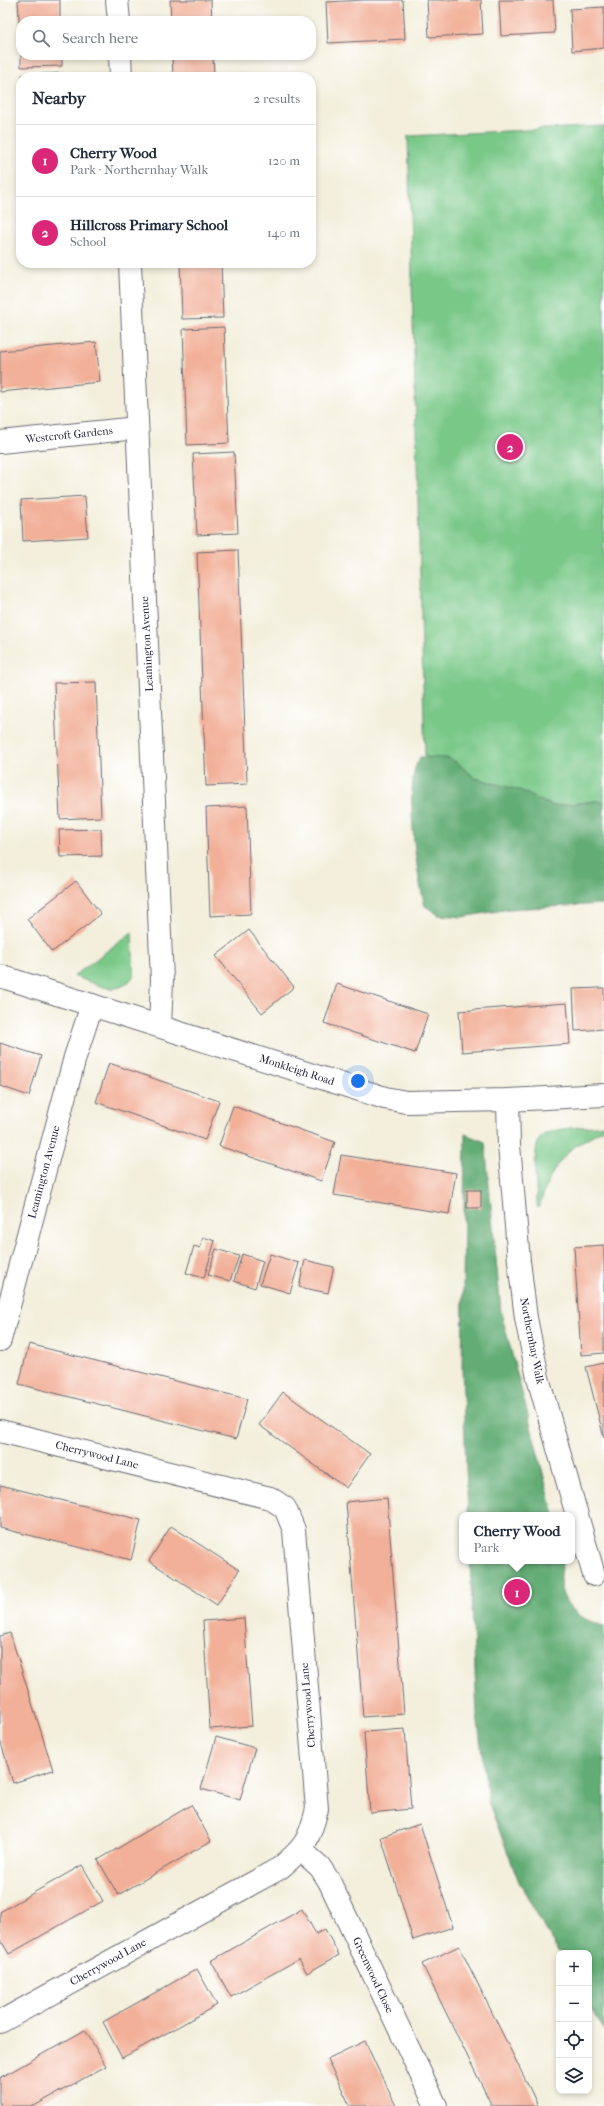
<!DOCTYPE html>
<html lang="en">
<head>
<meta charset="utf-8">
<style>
	body { margin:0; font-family:"IM FELL French Canon",serif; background:#f2f2f3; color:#1f2937 }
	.controls { position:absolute; right:12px; bottom:12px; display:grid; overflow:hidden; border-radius:8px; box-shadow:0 2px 6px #0003 }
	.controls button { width:36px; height:36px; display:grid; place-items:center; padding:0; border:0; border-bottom:1px solid #e0e1e3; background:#fff; color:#1f2937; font:20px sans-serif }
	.you { position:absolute; left:358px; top:1081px; width:14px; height:14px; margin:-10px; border:3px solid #fff; border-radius:50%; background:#1a73e8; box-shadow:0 0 0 6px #1a73e833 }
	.badge { display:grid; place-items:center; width:26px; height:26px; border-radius:50%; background:#db2777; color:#fff; font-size:13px; font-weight:700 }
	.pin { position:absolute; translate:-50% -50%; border:2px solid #fff; box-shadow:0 1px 4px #0006 }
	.popup { position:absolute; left:459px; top:1512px; width:116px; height:52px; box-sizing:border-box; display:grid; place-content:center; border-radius:8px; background:#fff; filter:drop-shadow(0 1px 3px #0005); font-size:13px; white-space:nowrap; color:#747a83 }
	.popup b { font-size:15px; color:#1f2937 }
	.popup::after { content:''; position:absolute; left:50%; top:100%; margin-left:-8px; border:8px solid transparent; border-top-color:#fff }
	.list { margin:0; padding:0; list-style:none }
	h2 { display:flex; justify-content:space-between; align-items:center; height:52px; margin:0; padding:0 16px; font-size:17px }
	h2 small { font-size:13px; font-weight:400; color:#747a83 }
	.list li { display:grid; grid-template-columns:26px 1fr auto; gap:12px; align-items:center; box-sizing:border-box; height:72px; padding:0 16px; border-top:1px solid #e0e1e3 }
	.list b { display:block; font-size:15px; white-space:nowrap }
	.list p { margin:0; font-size:13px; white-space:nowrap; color:#747a83 }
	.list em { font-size:13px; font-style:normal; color:#747a83 }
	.icon { flex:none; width:22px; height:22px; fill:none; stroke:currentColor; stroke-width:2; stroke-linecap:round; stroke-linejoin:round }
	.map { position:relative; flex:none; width:604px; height:2106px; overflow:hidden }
	.search { position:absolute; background:#fff; box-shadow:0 2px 6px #0003; left:16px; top:16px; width:300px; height:44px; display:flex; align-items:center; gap:10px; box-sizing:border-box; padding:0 14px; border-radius:16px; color:#747a83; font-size:15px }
	.panel { position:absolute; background:#fff; box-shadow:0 2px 6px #0003; left:16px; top:72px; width:300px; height:196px; border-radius:16px }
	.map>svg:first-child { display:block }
	.green { fill:#79c888; stroke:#4e7562 }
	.forest { fill:#62ac74; stroke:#426758 }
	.building { fill:#f2b099 }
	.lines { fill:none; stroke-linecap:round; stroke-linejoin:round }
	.minor-casing { stroke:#6b6a73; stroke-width:24 }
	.minor { stroke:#fff; stroke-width:22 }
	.labels { text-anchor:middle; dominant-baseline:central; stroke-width:3.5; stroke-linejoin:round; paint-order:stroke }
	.street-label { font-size:11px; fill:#22223b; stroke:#fff }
</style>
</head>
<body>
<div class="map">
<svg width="604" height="2106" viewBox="0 0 604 2106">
	<rect width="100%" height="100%" fill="#fff"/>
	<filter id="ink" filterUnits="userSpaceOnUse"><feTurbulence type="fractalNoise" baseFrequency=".025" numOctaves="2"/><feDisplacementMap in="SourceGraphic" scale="8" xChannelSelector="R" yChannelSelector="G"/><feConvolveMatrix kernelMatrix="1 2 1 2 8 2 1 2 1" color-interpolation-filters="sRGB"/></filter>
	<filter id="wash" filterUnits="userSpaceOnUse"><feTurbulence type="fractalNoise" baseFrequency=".012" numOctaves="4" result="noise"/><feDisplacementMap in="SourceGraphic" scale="16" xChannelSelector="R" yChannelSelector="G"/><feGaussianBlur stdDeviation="0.9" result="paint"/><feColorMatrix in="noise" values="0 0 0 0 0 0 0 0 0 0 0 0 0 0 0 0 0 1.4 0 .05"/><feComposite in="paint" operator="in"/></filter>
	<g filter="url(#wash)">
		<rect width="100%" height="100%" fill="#f3efdc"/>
		<g class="green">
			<polygon points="604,126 604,802 596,801 555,806 538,800 522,791 475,778 456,762 425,759 408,136"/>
			<path d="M132,932L134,975C119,1000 95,983 74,976Z"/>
			<path d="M604,1125V1129C563,1150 553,1164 539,1207H537C537,1192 531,1147 541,1137C551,1127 589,1127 604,1125Z"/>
		</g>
		<g class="forest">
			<path d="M420,757L447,758L456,762L475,778L522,791L538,800L554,806L596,801L604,802V904L510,909L462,917L439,915L425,906C416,875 407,799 415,768C416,764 419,761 420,757Z"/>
			<polygon points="465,1134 485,1142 501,1312 554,1515 468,1515 462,1369"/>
			<path d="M470,1561H563C562,1567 559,1574 560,1580C561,1606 581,1620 604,1626V2032L589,2005V1953H559L519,1882L488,1801L477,1715Z"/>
		</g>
		<g id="blocks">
			<g class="building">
				<polygon points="18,0 60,0 60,21 21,21 20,36"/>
				<polygon points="170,0 211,0 212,21 171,21"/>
				<polygon points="365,0 403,0 405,39 328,43 326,2"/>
				<polygon points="427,0 481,0 483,34 429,37"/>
				<polygon points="499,0 553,0 555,33 501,36"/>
				<polygon points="604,7 604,48 572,51 570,9"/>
				<polygon points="21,55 62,55 62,66 21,67"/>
				<polygon points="172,55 213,55 214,77 173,77"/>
				<polygon points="63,73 64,77 22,77 22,75"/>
				<polygon points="180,263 221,263 223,318 182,319"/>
				<polygon points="224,327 229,443 187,445 183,329"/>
				<polygon points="96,342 100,382 0,392 0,351"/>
				<polygon points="234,452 238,533 197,535 193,454"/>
				<polygon points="85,496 88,537 23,541 21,500"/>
				<polygon points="238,550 247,784 206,786 197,552"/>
				<polygon points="96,682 101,817 60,819 54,683"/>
				<polygon points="247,806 251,914 210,916 206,808"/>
				<polygon points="101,829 102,856 60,857 59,830"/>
				<polygon points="76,881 101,914 52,952 27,919"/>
				<polygon points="249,930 294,987 262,1013 216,956"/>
				<polygon points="337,984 428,1014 415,1053 324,1023"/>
				<polygon points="600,988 604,988 604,1029 575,1031 573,989"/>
				<polygon points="567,1003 570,1044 462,1052 459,1011"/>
				<polygon points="0,1043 41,1056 29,1096 0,1086"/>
				<polygon points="109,1063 219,1101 205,1140 96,1102"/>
				<polygon points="233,1106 335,1142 321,1181 219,1146"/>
				<polygon points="341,1155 456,1173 449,1214 334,1195"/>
				<rect x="467" y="1190" width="14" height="18"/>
				<polygon points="203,1237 215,1241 204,1278 186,1273 194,1246 200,1248"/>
				<polygon points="604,1245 604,1353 581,1355 574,1247"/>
				<polygon points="216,1249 239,1256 230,1281 208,1275"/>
				<polygon points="242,1254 263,1261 255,1288 234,1281"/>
				<polygon points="270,1254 299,1263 290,1293 260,1284"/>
				<polygon points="305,1260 334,1267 328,1293 299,1287"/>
				<polygon points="29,1344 247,1399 236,1439 19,1384"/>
				<polygon points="604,1363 604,1438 586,1367"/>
				<polygon points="283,1392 370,1454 346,1488 259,1425"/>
				<polygon points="0,1485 141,1520 131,1560 0,1528"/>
				<polygon points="387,1498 404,1714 363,1717 346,1502"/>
				<polygon points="171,1526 239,1570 217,1605 149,1561"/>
				<polygon points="244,1618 252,1726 210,1729 203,1621"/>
				<polygon points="10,1633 53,1770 13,1783 0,1740 0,1636"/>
				<polygon points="405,1729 411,1809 370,1813 364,1732"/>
				<polygon points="216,1737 255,1748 240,1800 201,1789"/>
				<polygon points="191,1805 211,1841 118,1895 98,1860"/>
				<polygon points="420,1824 453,1927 413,1940 381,1837"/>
				<polygon points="82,1865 103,1901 9,1954 0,1939 0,1912"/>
				<polygon points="302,1909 316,1934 325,1929 339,1955 307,1973 299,1959 231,1997 211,1961"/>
				<polygon points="459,1946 531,2091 538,2106 492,2106 422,1964"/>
				<polygon points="197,1969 217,2005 122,2058 103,2022"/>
				<polygon points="85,2030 106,2066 34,2106 0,2106 0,2078"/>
				<polygon points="365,2041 376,2065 396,2106 350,2106 339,2083 327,2059"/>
			</g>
		</g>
	</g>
	<g filter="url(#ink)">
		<use href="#blocks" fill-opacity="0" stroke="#6b6a73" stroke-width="1"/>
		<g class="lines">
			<g class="minor-casing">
				<g id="minor">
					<polyline points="117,0 119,21"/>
					<polyline points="120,55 121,77"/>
					<polyline points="130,263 162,980 160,1026"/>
					<polyline points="0,442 137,428"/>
					<polyline points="0,976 385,1098 406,1102 508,1100 604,1095"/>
					<polyline points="508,1100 509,1145 519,1261 526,1318 538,1378 594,1575"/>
					<polyline points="0,1340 75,1057 92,1005"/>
					<path d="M0,1431L270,1498L285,1508L294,1530L317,1809C309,1841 305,1847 280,1868L0,2022"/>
					<polyline points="301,1850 320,1867 329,1881 436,2106"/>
				</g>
			</g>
			<use href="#minor" class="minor"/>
		</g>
	</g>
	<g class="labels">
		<g class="street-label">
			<text transform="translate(69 435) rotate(-6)">Westcroft Gardens</text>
			<text transform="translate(147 644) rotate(-93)">Leamington Avenue</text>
			<text transform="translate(297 1070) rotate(18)">Monkleigh Road</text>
			<text transform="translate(44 1172) rotate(-75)">Leamington Avenue</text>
			<text transform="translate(532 1341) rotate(79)">Northernhay Walk</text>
			<text transform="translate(97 1455) rotate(14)">Cherrywood Lane</text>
			<text transform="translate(308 1705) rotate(-95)">Cherrywood Lane</text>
			<text transform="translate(108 1962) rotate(-29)">Cherrywood Lane</text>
			<text transform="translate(373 1975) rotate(65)">Greenwood Close</text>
		</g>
	</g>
</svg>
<div class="controls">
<button>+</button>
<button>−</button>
<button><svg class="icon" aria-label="locate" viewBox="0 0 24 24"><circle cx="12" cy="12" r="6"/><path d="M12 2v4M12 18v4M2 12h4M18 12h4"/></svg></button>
<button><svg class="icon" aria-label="layers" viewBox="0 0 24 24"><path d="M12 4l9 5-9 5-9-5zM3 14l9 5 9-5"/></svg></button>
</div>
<div class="you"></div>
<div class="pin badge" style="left:517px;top:1592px">1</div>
<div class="popup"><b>Cherry Wood</b>Park</div>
<div class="pin badge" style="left:510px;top:447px">2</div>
<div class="search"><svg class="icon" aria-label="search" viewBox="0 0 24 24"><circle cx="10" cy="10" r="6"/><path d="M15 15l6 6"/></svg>Search here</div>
<section class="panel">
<h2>Nearby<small>2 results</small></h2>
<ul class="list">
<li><span class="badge">1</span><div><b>Cherry Wood</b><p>Park · Northernhay Walk</p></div><em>120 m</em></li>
<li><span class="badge">2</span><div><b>Hillcross Primary School</b><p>School</p></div><em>140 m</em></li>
</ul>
</section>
</div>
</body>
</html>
